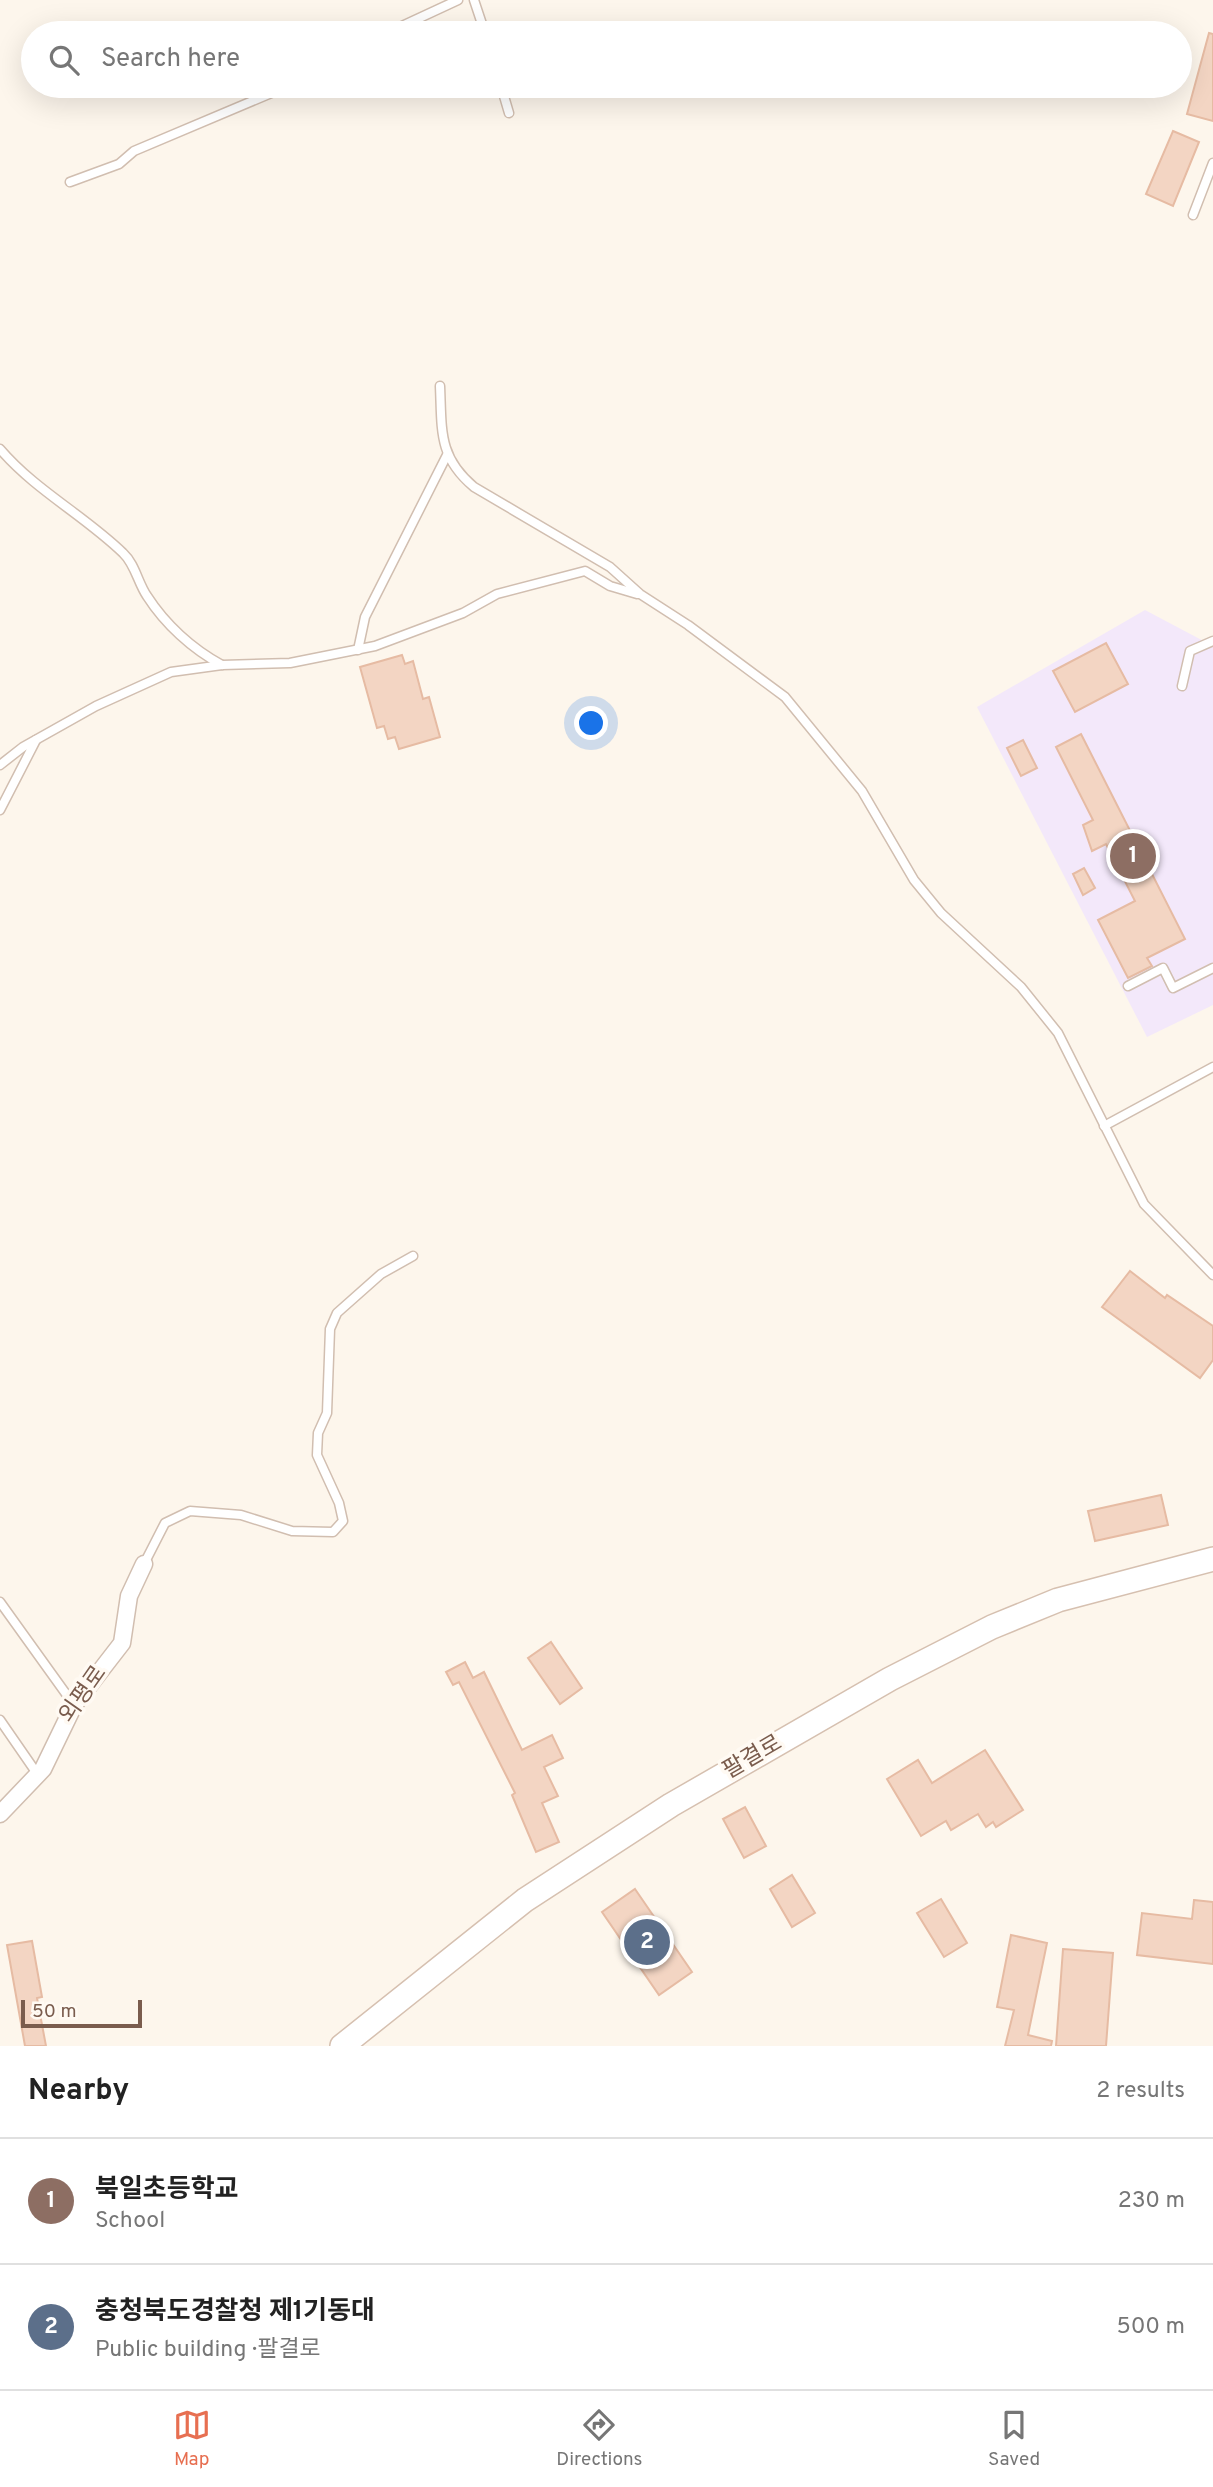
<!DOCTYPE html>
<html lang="en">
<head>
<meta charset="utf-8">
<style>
	body { margin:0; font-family:Overpass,"Noto Sans KR",sans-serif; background:#f6f6f6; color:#222 }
	.scale { position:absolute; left:21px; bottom:18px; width:121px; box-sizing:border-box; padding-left:7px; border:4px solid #7a5c4d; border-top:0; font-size:19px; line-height:24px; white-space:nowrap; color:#7a5c4d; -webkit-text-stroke:5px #fffaf3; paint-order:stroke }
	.you { position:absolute; left:592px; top:724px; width:24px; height:24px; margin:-18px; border:5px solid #fff; border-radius:50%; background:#1a73e8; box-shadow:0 0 0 10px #1a73e833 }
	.badge { display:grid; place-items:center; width:46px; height:46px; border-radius:50%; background:#e76f51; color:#fff; font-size:23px; font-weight:700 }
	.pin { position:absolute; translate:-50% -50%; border:4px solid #fff; box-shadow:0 2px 7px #0006 }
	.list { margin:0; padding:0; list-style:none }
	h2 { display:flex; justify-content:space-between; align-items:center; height:91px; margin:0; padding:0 28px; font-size:30px }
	h2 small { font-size:23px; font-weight:400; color:#767676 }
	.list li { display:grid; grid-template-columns:46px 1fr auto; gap:21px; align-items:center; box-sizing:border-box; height:126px; padding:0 28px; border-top:2px solid #e0e0e0 }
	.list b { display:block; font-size:26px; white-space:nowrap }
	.list p { margin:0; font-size:23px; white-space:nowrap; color:#767676 }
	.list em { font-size:23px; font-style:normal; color:#767676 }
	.icon { flex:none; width:38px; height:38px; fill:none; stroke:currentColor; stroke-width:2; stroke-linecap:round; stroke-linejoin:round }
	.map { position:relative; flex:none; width:1213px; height:2046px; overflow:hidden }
	.search { position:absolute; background:#fff; box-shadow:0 7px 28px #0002; left:21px; right:21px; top:21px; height:77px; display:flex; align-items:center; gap:18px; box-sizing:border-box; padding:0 24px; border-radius:38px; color:#767676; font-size:26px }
	.sheet { height:343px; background:#fff }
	nav { display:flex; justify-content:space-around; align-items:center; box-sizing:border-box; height:98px; border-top:2px solid #e0e0e0; background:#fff; font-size:19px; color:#767676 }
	nav a { display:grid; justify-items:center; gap:4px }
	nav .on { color:#e76f51 }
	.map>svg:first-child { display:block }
	.education { fill:#f3e8fa }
	.building { fill:#f3d5c3; stroke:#e6bba3; stroke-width:2 }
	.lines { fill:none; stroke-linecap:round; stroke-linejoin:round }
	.lane-casing { stroke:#d1beb0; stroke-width:11 }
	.street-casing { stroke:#d1beb0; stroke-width:19 }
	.secondary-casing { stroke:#d6c0b0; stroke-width:26 }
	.lane { stroke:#fff; stroke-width:8 }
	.street { stroke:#fff; stroke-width:16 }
	.secondary { stroke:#fff; stroke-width:23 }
	.labels { text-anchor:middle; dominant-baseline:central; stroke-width:7; stroke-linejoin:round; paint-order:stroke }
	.street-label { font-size:23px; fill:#7a5c4d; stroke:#fffaf3 }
</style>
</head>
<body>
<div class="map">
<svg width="1213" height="2046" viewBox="0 0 1213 2046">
	<rect width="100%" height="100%" fill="#fdf6ec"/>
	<polygon class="education" points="1145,610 1213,646 1213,1005 1147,1037 977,707"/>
	<g class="building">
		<polygon points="1209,33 1213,34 1213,121 1187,114"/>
		<polygon points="1173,131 1199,142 1173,206 1146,194"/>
		<polygon points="1106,643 1128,684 1075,712 1053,671"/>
		<polygon points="402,655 405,664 413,661 423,699 429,697 440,737 399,749 395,737 388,739 384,726 377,728 360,667"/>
		<polygon points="1081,734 1185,939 1147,958 1152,966 1128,978 1098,920 1135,901 1106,844 1092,851 1083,825 1093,820 1056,747"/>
		<polygon points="1023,740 1037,768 1021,776 1007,748"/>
		<polygon points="1084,868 1095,888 1083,895 1073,874"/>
		<polygon points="1130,1271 1165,1298 1167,1295 1213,1326 1213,1360 1200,1378 1102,1307"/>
		<polygon points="1161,1495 1168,1525 1095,1541 1088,1511"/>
		<polygon points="551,1642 582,1688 560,1704 528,1658"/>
		<polygon points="465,1662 473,1678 484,1672 522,1750 552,1735 563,1758 544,1767 558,1796 542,1803 559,1842 536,1852 512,1795 515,1793 459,1682 453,1685 446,1672"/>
		<polygon points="985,1750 1023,1810 996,1827 993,1822 986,1827 978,1814 951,1830 946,1821 921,1836 887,1779 918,1760 932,1783"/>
		<polygon points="745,1807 766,1846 744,1858 723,1819"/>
		<polygon points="792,1875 815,1913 792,1927 770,1889"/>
		<polygon points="635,1889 692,1972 659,1995 602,1912"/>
		<polygon points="941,1899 967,1943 944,1957 917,1913"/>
		<polygon points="1194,1900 1213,1902 1213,1964 1137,1955 1142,1913 1192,1919"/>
		<polygon points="1011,1935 1047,1943 1028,2035 1052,2041 1051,2046 1005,2046 1014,2010 997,2007"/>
		<polygon points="32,1941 42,1997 37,1998 46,2046 25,2046 7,1945"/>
		<polygon points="1063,1949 1113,1953 1106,2046 1056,2046"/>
	</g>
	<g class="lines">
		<g class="lane-casing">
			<g id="lane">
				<polyline points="474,0 485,33"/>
				<polyline points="387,33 458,0"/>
				<polyline points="501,86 509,113"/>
				<polyline points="70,182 119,164 134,151 288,86"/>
				<polyline points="1193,215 1213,163"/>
				<path d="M440,386C442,430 438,457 474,487L610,567L640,594L688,625L785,697L862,791L914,880L941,913L1021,987L1058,1033L1144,1204L1213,1275"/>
				<path d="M0,449C35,490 85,516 123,553C135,564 138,583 147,596C165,624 192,649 222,665"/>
				<polyline points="358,650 365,617 447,455"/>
				<polyline points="1182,686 1190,651 1213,641"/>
				<polyline points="0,765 23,747 96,706 171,672 222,665 290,663 375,646 463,613 497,594 585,571 610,586 637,594"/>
				<polyline points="0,810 36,740"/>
				<polyline points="1128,986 1163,968 1173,988 1213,968"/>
				<polyline points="1104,1126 1213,1067"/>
				<polyline points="144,1564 165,1523 190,1511 241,1515 292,1531 333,1532 343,1521 339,1503 317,1455 318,1433 327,1413 330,1329 337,1313 381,1274 413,1256"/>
				<polyline points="0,1602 74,1705"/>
				<polyline points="0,1720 38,1775"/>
			</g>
		</g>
		<g class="street-casing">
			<polyline id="street" points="0,1814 43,1769 74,1705 122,1643 129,1596 144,1564"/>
		</g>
		<g class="secondary-casing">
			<polyline id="secondary" points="342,2046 525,1900 671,1805 890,1679 992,1627 1058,1600 1213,1559"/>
		</g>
		<use href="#lane" class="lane"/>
		<use href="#street" class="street"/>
		<use href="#secondary" class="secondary"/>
	</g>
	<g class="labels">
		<g class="street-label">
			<text transform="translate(84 1695) rotate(-55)">외평로</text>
			<text transform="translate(753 1758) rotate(-30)">팔결로</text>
		</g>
	</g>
</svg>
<div class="scale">50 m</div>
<div class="you"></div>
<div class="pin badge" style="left:1133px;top:856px;background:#8d6e63">1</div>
<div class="pin badge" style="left:647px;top:1942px;background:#5c6f8a">2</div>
<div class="search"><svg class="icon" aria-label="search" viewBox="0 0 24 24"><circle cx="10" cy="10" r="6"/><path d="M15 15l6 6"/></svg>Search here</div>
</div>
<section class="sheet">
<h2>Nearby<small>2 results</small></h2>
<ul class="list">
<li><span class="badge" style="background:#8d6e63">1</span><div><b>북일초등학교</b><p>School</p></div><em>230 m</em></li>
<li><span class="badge" style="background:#5c6f8a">2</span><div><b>충청북도경찰청 제1기동대</b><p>Public building · 팔결로</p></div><em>500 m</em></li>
</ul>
</section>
<nav>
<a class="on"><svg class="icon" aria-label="map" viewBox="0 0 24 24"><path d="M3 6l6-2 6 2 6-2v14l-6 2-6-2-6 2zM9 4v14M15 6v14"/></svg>Map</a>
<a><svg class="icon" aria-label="directions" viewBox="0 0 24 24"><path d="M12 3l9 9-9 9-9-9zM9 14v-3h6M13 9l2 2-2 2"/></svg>Directions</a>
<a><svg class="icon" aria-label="saved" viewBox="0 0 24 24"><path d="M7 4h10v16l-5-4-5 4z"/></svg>Saved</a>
</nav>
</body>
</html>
